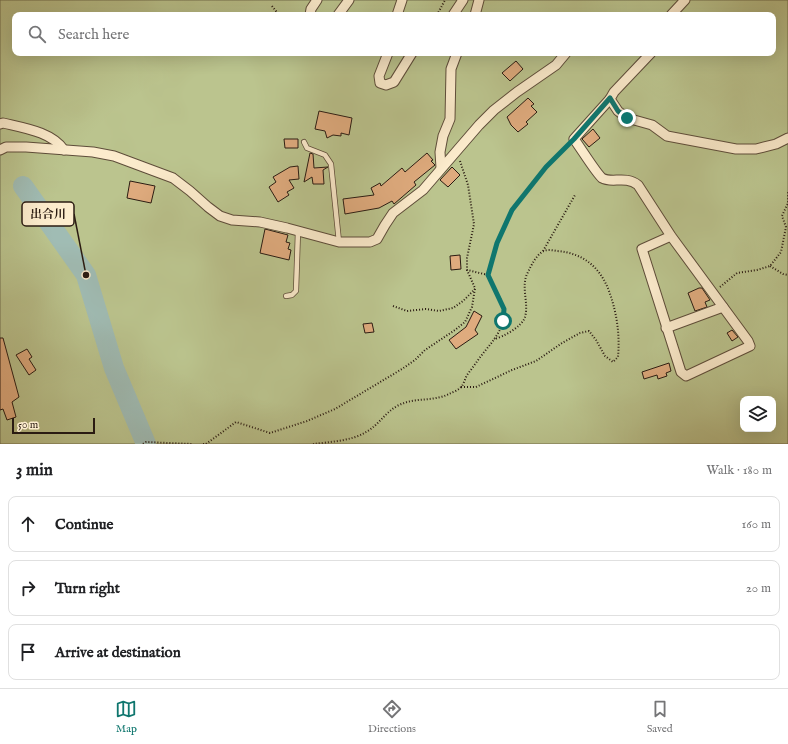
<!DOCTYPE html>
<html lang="en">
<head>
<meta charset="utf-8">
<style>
	body { margin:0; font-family:"IM FELL English","Noto Serif JP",serif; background:#f6f6f6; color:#202124 }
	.controls { position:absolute; right:12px; bottom:12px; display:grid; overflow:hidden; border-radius:8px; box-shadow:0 4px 16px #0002 }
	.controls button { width:36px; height:36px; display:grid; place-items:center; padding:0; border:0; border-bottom:1px solid #e0e0e0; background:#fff; color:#202124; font:20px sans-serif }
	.scale { position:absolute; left:12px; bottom:10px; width:83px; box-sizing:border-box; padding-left:4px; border:2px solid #2a1b12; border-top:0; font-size:11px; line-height:14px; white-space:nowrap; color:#2a1b12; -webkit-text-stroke:3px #fceccd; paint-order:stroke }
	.stop { position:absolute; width:12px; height:12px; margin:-9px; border:3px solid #0f766e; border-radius:50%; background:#fff }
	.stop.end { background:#0f766e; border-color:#fff; box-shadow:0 1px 4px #0008 }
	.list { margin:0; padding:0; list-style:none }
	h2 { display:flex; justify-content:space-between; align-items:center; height:52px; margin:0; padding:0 16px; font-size:17px }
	h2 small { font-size:13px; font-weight:400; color:#757577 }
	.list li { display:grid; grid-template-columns:26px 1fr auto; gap:12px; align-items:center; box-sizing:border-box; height:56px; margin:0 8px 8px; padding:0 8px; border:1px solid #e0e0e0; border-radius:8px }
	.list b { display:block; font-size:15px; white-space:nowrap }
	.list em { font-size:13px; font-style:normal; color:#757577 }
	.icon { flex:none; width:22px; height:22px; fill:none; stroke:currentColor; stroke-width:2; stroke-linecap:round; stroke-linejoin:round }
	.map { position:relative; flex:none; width:788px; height:444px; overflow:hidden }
	.search { position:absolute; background:#fff; box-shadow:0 4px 16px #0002; left:12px; right:12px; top:12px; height:44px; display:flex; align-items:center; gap:10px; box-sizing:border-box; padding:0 14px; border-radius:8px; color:#757577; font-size:15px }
	.sheet { height:244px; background:#fff }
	nav { display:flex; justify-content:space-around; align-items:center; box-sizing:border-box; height:56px; border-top:1px solid #e0e0e0; background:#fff; font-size:11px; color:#757577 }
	nav a { display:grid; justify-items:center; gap:2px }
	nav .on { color:#0f766e }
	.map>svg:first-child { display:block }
	.green { fill:#bbc48e; stroke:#727050; fill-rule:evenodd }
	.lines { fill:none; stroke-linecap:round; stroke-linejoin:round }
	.river { stroke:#a0bcb4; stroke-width:20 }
	.building { fill:#dfab7e; stroke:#2a1b12 }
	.service-casing { stroke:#5e4d3a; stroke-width:6 }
	.minor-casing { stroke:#5e4d3a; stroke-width:11 }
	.path { stroke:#2a1b12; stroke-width:2; stroke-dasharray:1 2; stroke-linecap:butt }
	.service { stroke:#fceccd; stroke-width:4.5 }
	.minor { stroke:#fceccd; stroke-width:9 }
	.route { stroke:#0f766e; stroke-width:5 }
	.leader { fill:none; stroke:#2a1b12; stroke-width:1.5 }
	.callout-dot { fill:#2a1b12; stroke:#fceccd; stroke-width:1.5 }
	.callout { fill:#fceccd; stroke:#2a1b12; stroke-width:1.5 }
	.callout-label { font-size:12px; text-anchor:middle; font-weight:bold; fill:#2a1b12 }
</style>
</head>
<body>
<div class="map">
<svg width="788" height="444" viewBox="0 0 788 444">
	<rect width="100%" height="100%" fill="#fae2b2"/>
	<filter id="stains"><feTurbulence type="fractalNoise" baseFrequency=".005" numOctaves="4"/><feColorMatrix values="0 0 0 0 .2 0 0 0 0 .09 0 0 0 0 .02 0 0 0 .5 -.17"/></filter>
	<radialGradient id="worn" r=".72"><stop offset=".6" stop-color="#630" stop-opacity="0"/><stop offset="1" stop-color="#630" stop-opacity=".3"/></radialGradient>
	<path class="green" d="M0,0H788V444H0ZM15,15H773V53H15ZM743,399H773V429H743Z"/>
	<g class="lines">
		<polyline class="river" points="23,186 86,275 114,368 146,444"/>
	</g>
	<g class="building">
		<polygon points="516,61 523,69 510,81 502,73"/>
		<polygon points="528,98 534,104 531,106 537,112 526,122 528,124 518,132 511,125 507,117"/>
		<polygon points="319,111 352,118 349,135 341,133 341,136 333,135 327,138 325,131 315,129"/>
		<polygon points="593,129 600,138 589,147 582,139"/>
		<polygon points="284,139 298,139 298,148 285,148"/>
		<polygon points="310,153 313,154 314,168 328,167 323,170 324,184 313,184 312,177 304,182"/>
		<polygon points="427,153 433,160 431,161 435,165 414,182 416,185 394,204 392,201 379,208 345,214 343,199 374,195 371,188 380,183 381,186 402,168 405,172"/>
		<polygon points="298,166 299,179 289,180 294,188 287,192 289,195 278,202 269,187 276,182 273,177 290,167"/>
		<polygon points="452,167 460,175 448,187 440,180"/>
		<polygon points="130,181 155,186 151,203 127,198"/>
		<polygon points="265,229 288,235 286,242 290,243 288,249 291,250 289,260 260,253"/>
		<polygon points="460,255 461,269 451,270 450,256"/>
		<polygon points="699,288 702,288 710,300 705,302 707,307 695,311 688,293"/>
		<polygon points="474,311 482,316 475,330 478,334 456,349 449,340 466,327"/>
		<polygon points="372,323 374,332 365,333 363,324"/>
		<polygon points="732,330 738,337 732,341 727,333"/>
		<polygon points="0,338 3,338 19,397 12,402 16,417 7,420 3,409 0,410"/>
		<polygon points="27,349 32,357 29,359 36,370 29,375 16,355"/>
		<polygon points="669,363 671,371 666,373 667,376 658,379 657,375 644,379 642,372"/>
	</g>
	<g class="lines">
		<g class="service-casing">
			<g id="service">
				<polyline points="304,142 307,148 325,155 331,164 339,242"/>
				<polyline points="286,296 292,295 296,291 298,231"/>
			</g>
		</g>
		<g class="minor-casing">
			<g id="minor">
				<polyline points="310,15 311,9 317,0"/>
				<polyline points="338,15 349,0"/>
				<polyline points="397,15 402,0"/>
				<polyline points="453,15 463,0"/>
				<polyline points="475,15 479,0"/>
				<polyline points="671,15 685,0"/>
				<polyline points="388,53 379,76 380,83 386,85 394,82 412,53"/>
				<polyline points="651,53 614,92 610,99 618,111 627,118 652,125 667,136 736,149 756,149 776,144 788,138"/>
				<path d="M610,99L574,139C580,147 596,173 602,178C612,184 625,175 638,185L671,236L748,341L750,346L686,376L681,372L642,249L671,236"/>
				<path d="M0,124L3,123C24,128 52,132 64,150"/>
				<polyline points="0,150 6,147 26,147 93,152 114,156 173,178 190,191 208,207 220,216 232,220 260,222 287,228 339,242 370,242 377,239 385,225 393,213 423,190 479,125 494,110 517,92 556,65 566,53"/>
				<polyline points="441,168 440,152 443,136 450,119 451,69 457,53"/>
				<polyline points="666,328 723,307"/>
			</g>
		</g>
		<g class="path">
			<polyline points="272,6 279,15"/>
			<polyline points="437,15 445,0"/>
			<polyline points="460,161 468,185 474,224 467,258 467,270 488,275"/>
			<polyline points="543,251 575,195"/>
			<polyline points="770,266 783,274 788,275"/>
			<polyline points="720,287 737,273 757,270 770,266 781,252 786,227 782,216 788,203 788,191"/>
			<polyline points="393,306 407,311 426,309 439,311 453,308 463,301 475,289"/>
			<path d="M461,387H476L512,370L536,361L562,343L580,333L589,331L596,340L605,356L613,362L618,357C620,335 617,313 609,291C600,267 583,253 557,251C552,250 546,249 542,252C535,257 531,266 527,274C521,288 529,303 525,317C522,327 503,337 494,339"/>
			<polyline points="143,444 146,442 192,444"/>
			<polyline points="203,444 206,444 236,422 270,433 307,421 335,409 402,369 415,360 425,350 455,330 465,322 472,307 475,288 467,270"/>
			<path d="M313,444C329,442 352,441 366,432C379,425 385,412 399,405C416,397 432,402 449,394C453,392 459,390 462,386C464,383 465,379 467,375C470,371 473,367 476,363C487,346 505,333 504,310C504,303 491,282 488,275L497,243L512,210L546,167L567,146"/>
		</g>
		<use href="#service" class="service"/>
		<use href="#minor" class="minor"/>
	</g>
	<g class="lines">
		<polyline class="route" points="503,321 504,309 488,275 497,243 512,210 546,167 574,139 610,98 618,111 627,118"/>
	</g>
	<path class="leader" d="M86 275L74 214"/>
	<circle class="callout-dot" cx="86" cy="275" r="4"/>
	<rect class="callout" x="22" y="202" width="52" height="24" rx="4"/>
	<g class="callout-label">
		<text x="48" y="218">出合川</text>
	</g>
	<rect width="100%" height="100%" filter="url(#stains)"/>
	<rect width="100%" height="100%" fill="url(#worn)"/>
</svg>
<div class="controls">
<button><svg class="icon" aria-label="layers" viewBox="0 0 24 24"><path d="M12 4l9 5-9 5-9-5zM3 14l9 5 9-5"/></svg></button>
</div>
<div class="scale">50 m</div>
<div class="stop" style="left:503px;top:321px"></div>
<div class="stop end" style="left:627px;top:118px"></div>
<div class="search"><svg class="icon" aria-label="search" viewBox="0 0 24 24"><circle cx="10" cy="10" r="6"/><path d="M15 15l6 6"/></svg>Search here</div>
</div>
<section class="sheet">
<h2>3 min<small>Walk · 180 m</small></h2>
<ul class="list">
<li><svg class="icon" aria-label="ahead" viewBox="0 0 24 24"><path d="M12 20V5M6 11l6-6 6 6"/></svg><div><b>Continue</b></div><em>160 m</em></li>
<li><svg class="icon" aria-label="right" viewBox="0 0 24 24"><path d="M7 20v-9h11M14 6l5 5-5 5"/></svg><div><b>Turn right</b></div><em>20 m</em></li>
<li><svg class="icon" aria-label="arrive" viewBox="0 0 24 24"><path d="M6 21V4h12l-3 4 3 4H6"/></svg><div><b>Arrive at destination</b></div></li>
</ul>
</section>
<nav>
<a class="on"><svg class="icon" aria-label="map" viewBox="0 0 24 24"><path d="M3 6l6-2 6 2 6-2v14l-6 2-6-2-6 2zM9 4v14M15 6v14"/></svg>Map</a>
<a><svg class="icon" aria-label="directions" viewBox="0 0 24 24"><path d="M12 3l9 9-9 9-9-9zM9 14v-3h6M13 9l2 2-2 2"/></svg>Directions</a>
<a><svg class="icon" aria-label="saved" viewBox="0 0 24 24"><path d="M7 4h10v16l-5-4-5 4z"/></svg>Saved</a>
</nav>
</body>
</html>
